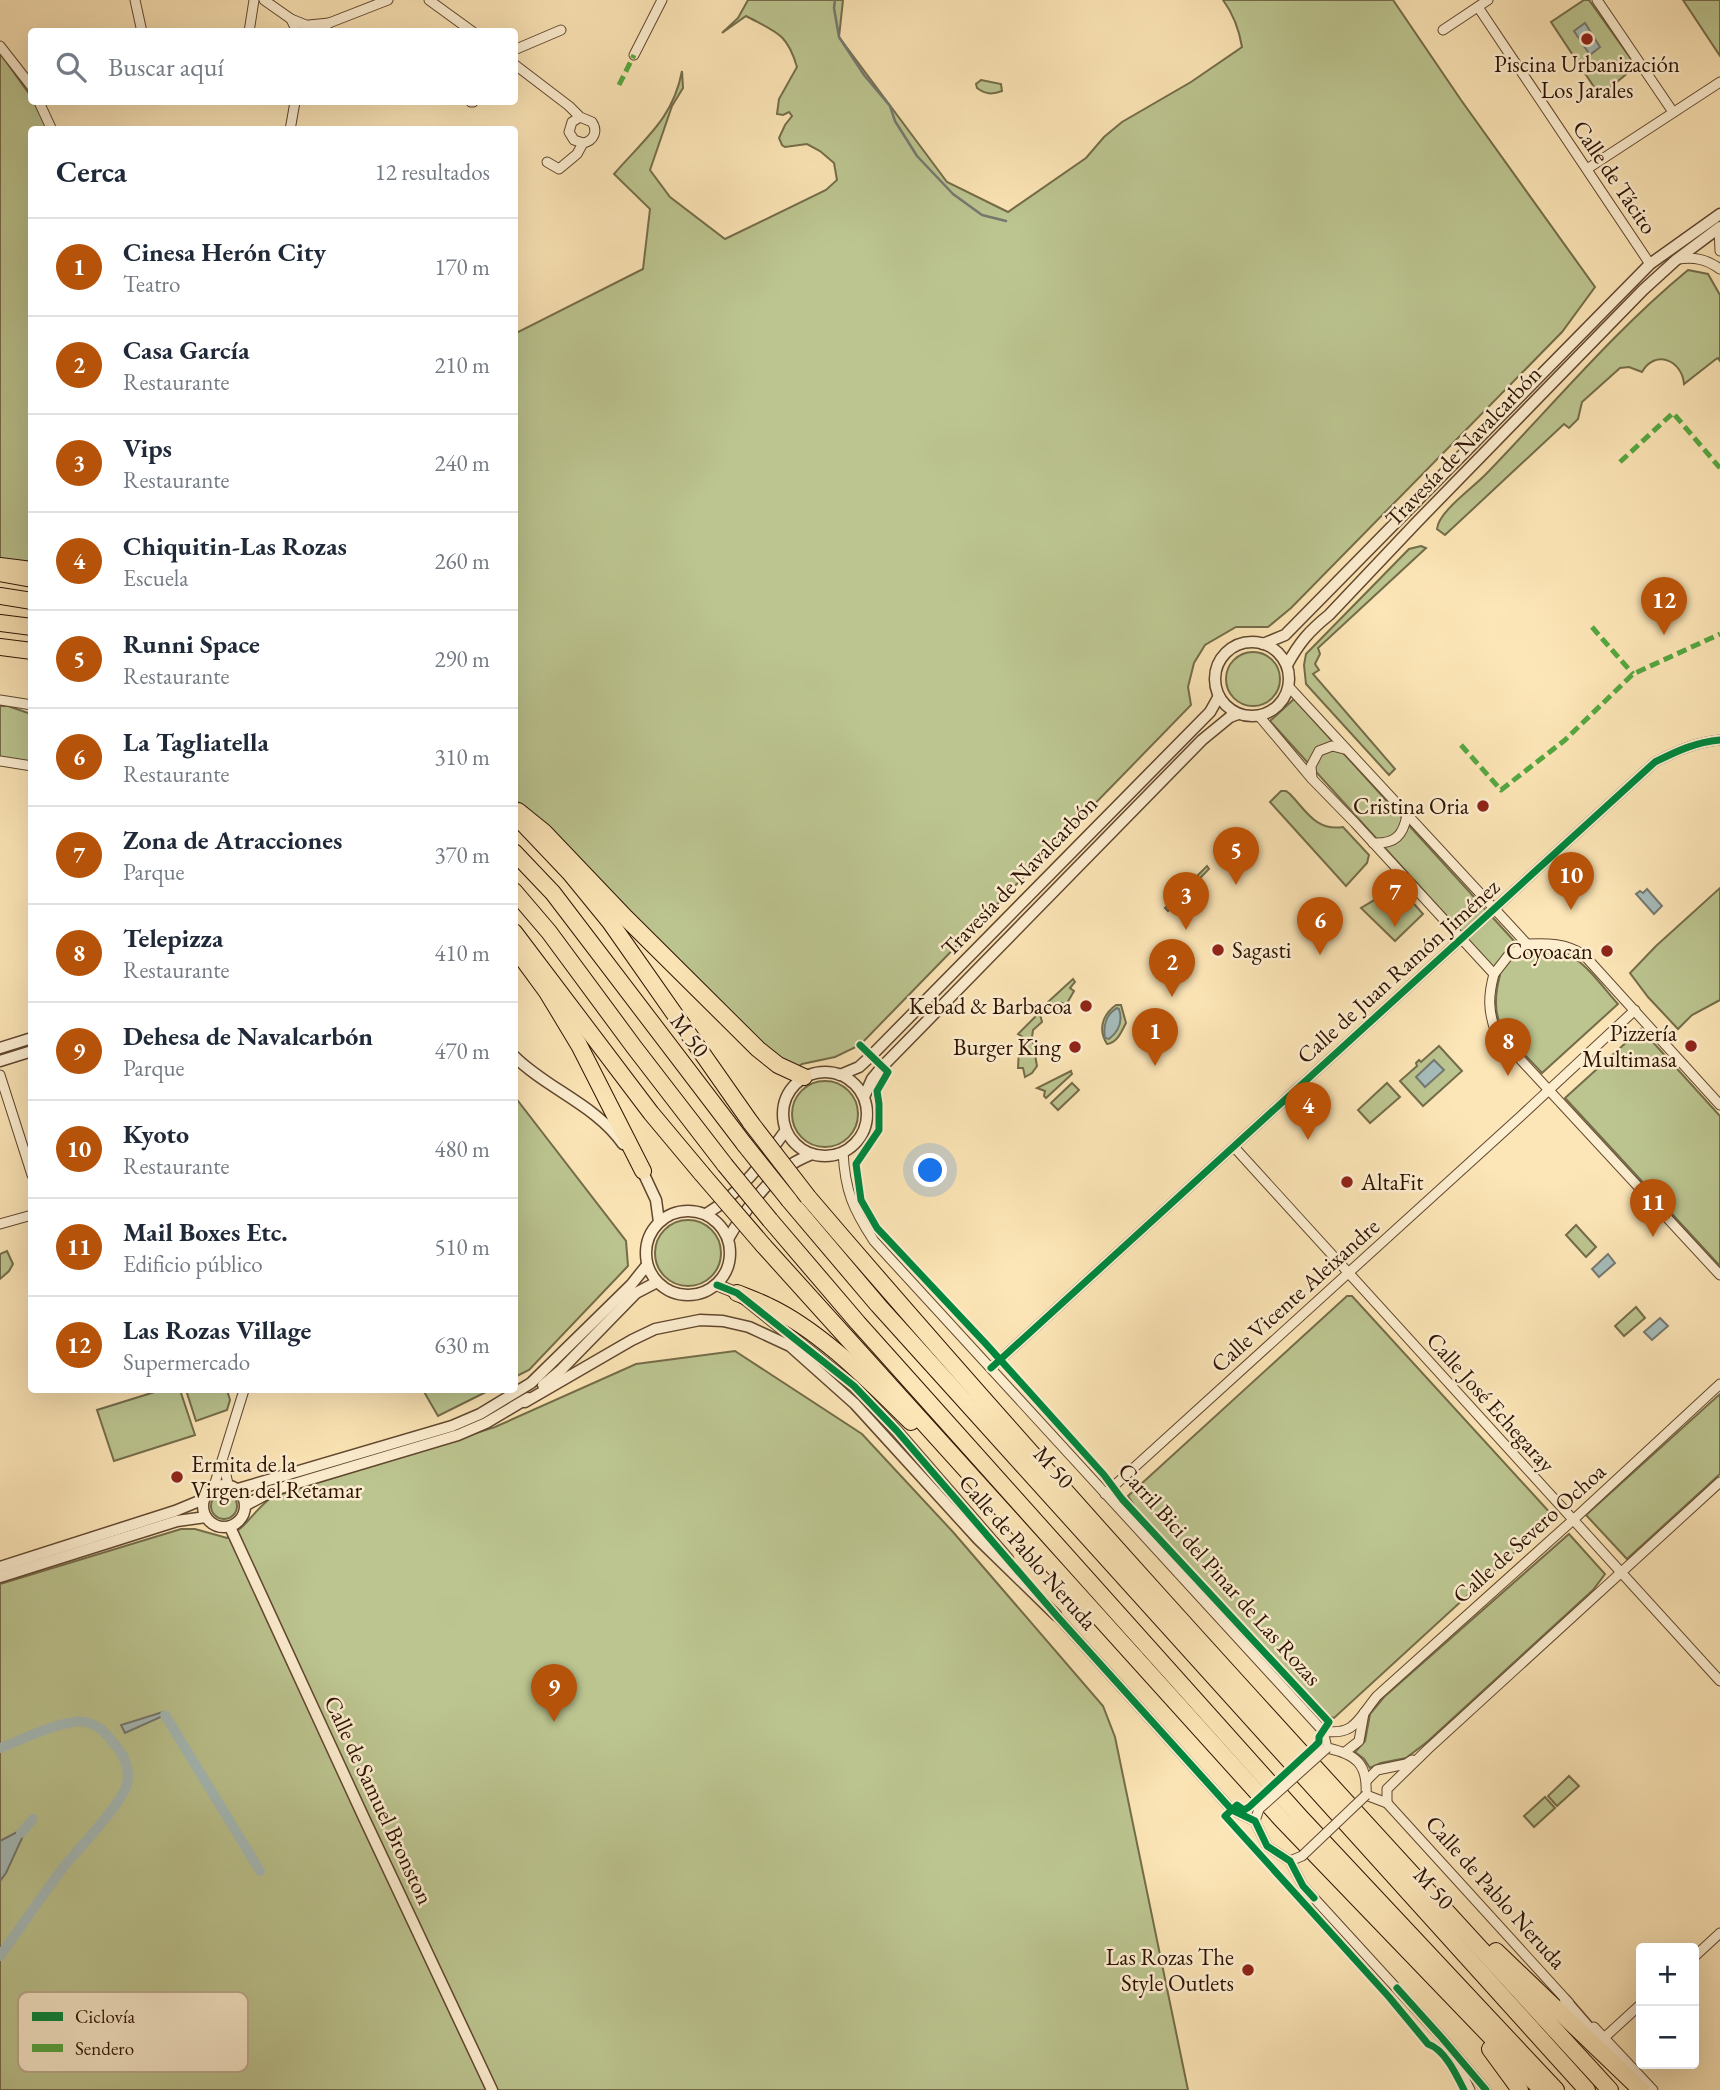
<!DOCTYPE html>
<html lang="es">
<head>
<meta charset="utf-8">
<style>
	body { margin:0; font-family:"EB Garamond",serif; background:#f2f2f3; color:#1f2937 }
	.controls { position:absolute; right:21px; bottom:21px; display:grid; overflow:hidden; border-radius:7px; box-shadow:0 7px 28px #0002 }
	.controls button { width:63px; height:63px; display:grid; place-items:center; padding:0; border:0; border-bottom:2px solid #e0e1e3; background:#fff; color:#1f2937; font:35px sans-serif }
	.you { position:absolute; left:931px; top:1171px; width:24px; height:24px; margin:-18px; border:5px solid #fff; border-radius:50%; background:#1a73e8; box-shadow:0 0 0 10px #1a73e833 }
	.badge { display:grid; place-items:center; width:46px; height:46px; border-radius:50%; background:#b45309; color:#fff; font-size:23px; font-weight:700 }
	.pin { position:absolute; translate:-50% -58px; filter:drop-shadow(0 2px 4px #0008) }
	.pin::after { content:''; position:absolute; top:37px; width:24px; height:21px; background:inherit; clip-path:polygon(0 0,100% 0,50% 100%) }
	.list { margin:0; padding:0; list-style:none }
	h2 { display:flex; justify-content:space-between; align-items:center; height:91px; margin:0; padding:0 28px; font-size:30px }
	h2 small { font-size:23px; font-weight:400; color:#747a83 }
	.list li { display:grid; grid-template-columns:46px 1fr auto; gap:21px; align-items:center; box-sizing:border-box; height:98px; padding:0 28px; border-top:2px solid #e0e1e3 }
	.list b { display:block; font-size:26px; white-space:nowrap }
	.list p { margin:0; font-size:23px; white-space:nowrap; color:#747a83 }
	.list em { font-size:23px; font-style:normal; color:#747a83 }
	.icon { flex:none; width:38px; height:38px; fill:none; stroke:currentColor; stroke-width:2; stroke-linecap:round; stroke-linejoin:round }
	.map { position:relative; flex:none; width:1720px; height:2090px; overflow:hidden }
	.search { position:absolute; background:#fff; box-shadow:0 7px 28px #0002; left:28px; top:28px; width:490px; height:77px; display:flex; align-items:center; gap:18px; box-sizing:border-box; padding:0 24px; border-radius:7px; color:#747a83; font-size:26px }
	.panel { position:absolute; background:#fff; box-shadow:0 7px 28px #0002; left:28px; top:126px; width:490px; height:1267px; border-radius:7px }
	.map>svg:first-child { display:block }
	.green { fill:#bcc590; stroke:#746c49; stroke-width:2 }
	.water { fill:#a5bcba; stroke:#757870; stroke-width:2 }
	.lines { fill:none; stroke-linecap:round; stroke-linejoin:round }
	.stream { stroke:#757870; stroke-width:2.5 }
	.canal { stroke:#a5bcba; stroke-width:10 }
	.minor-casing { stroke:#61472f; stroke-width:11 }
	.tertiary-casing { stroke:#61472f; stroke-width:13 }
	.trunk-casing { stroke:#2d1202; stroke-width:18 }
	.motorway-casing { stroke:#2d1202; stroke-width:18 }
	.minor { stroke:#fdeed0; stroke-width:9 }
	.tertiary { stroke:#fdeed0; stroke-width:10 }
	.trunk { stroke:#fce5b6; stroke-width:16 }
	.motorway { stroke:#fce5b6; stroke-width:16 }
	.minor-bridge-casing { stroke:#61472f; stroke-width:11; stroke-linecap:butt }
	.motorway-bridge-casing { stroke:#2d1202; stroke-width:18; stroke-linecap:butt }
	.minor-bridge { stroke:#fdeed0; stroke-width:9 }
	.motorway-bridge { stroke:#fce5b6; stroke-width:16 }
	.quiet { stroke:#54a840; stroke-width:5; stroke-dasharray:10 5; stroke-linecap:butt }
	.cycleway-casing { stroke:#fdeed0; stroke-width:11 }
	.cycleway { stroke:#00873e; stroke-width:7 }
	.poi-dot { fill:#8f2418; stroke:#fdeed0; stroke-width:2.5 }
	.labels { text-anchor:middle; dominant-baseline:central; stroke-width:5; stroke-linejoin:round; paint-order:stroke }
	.poi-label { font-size:23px; fill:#2d1202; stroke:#fdeed0; text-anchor:end }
	.street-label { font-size:23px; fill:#2d1202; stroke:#fdeed0 }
	.key { fill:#fdeed0; stroke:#bfac92; stroke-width:2 }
	.key-label { font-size:19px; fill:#2d1202 }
</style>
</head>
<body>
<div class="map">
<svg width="1720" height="2090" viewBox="0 0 1720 2090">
	<rect width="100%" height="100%" fill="#fce5b6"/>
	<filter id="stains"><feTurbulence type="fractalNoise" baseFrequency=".00286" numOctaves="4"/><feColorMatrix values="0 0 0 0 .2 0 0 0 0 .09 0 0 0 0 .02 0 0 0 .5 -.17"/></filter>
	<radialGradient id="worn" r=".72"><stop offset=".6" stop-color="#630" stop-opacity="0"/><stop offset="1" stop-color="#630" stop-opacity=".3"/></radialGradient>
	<g class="green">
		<path d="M748,0H843L839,37L947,182L1008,212L1086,158L1104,137L1122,122L1191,82L1242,47C1239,29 1234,15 1223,0H1393L1461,100L1595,287L1562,332L1291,608L1268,627H1236L1205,645L1194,663L1188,687L1191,705L860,1045L835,1057L802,1064L791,1072L544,832L515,799L514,334L643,269L650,209L614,174C644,139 673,119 682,71L683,88L672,106L650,170L670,197L725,239L826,190L837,180L834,163L820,151L807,144L785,147L782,145L779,138L785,125L792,116L789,112L783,115L777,114L779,99L797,67C787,33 776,32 746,16L722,33L738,18Z"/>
		<polygon points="1584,0 1589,0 1636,66 1600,96 1551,22"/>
		<polygon points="1683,0 1720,0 1720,56"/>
		<polygon points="0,53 30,95 32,102 34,102 48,129 32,130 31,563 0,559"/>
		<path d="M981,80L1001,84L1002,91C992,95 985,94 977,88L976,84Z"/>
		<path d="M1688,270L1708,274L1720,295V361L1718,358L1716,359L1684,384C1682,360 1655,349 1642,372L1629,367L1620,368L1582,402L1578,419L1569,428L1564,424L1445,535L1437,529C1438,512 1474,487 1486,474C1552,406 1614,331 1688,270Z"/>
		<polygon points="1421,546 1426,548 1318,648 1320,654 1315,664 1319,670 1313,674 1395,769 1389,775 1306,684 1304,665 1306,654 1409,549"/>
		<circle cx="1253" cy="679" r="27"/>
		<path d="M1294,699L1525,953C1571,937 1591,974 1618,1004L1542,1073C1509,1036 1486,1028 1500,975L1270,721Z"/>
		<polygon points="0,706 8,706 31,714 31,763 0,760"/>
		<path d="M1281,791H1286L1290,794C1307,812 1316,831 1343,827L1369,855L1367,863L1346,886L1270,802Z"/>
		<polygon points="1207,866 1209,869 1168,911 1165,908"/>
		<polygon points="1398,886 1423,914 1395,941 1361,908"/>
		<polygon points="1720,888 1720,1000 1692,1015 1678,1029 1648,997 1630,973 1656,946"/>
		<polygon points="1073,979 1075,982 1070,988 1074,991 1066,1005 1062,1003 1059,1012 1048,1007 1048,1002"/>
		<path d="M1116,1005H1121L1126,1023C1121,1032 1118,1042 1107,1044C1098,1030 1102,1015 1116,1005Z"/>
		<polygon points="1040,1014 1042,1022 1033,1030 1032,1037 1037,1066 1032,1073 1025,1077 1023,1068 1018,1068 1019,1049 1023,1037 1018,1034 1037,1015"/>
		<polygon points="1641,1029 1720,1116 1720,1266 1565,1098"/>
		<polygon points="1439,1046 1462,1071 1423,1106 1400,1081 1417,1066 1416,1063 1419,1060 1421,1062"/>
		<polygon points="1071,1071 1072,1074 1046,1098 1044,1096 1045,1091 1037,1088"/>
		<circle cx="825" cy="1114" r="33"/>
		<polygon points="1072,1083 1079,1090 1058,1110 1051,1103"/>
		<polygon points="1387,1083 1400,1097 1370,1123 1358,1110"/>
		<polygon points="515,1097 626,1241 628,1266 529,1370 515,1377"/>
		<circle cx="688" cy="1253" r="33"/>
		<polygon points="1576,1225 1596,1247 1586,1257 1566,1235"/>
		<polygon points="7,1251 13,1264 9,1271 0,1279 0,1254"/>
		<polygon points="1347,1296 1352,1296 1552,1515 1552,1518 1334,1718 1323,1715 1137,1510 1128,1496"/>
		<polygon points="1636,1307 1645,1318 1624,1336 1615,1326"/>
		<path d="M735,1351L862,1434L953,1532L1103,1706L1115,1737L1188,2090H0V1584L181,1529H195L227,1538C246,1528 255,1509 272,1497L495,1427L636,1364Z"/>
		<polygon points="161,1390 180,1390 195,1435 114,1461 97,1410"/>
		<polygon points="186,1390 227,1390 230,1400 227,1410 196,1421"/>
		<polygon points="423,1390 490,1390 438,1416"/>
		<polygon points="1720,1394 1720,1474 1627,1559 1586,1515"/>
		<circle cx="224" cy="1506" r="13"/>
		<polygon points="1569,1534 1605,1574 1593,1590 1427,1742 1406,1758 1381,1763 1370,1768 1364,1759 1355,1752 1365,1741 1370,1714 1384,1697"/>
		<polygon points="1569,1776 1579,1786 1557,1806 1548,1796"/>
		<polygon points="1545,1797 1555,1808 1534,1827 1524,1816"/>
	</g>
	<g class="water">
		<polygon points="1585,23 1600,47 1590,55 1574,31"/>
		<polygon points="1647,889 1662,906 1654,914 1636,894 1640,891 1643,893"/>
		<path d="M1117,1008L1119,1009C1123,1021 1119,1031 1109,1039L1105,1038C1103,1026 1106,1014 1117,1008Z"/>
		<polygon points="1434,1060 1444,1070 1425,1087 1416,1077"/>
		<polygon points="1608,1254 1615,1263 1599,1277 1592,1269"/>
		<polygon points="1660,1318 1668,1326 1652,1340 1644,1332"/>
		<polygon points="163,1712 165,1715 125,1733 121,1725"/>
		<polygon points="19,1831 23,1836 6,1873 0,1881 0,1841"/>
	</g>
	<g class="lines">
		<polyline class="stream" points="835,0 834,8 839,37 864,75 890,106 895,121 917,156 953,194 982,215 1006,221"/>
		<g class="canal">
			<polyline points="165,1715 260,1871"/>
			<path d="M0,1748C21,1740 66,1718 86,1722C98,1725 105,1732 112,1741C123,1753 131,1767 127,1784C122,1804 77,1850 62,1869C41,1897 21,1927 0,1956"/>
			<polyline points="21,1833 33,1819"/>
		</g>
		<g class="minor-casing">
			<g id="minor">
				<polyline points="135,0 142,32"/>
				<polyline points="264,0 291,19"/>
				<polyline points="429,0 473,32"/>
				<polyline points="1597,0 1673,112"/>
				<polyline points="1478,7 1650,264"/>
				<polyline points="329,23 388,0"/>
				<polyline points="309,25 329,23 319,32"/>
				<polyline points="1443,30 1488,0"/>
				<polyline points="249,32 254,0"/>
				<polyline points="297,32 291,19 306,25"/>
				<polyline points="0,46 32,87"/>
				<polyline points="514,50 561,30"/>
				<polyline points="634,55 662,0"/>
				<path d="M514,64L569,106L580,117L592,122C598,131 594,141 583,143L574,140L569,132L572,122L580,117"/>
				<polyline points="39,102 52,130"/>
				<polyline points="471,102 473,102"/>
				<polyline points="290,130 295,102"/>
				<polyline points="547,162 559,169 577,154 583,143"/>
				<polyline points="1587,169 1720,82"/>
				<polyline points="1719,228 1720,251"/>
				<path d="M1678,259C1695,257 1706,259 1720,269"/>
				<path d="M1289,687L1527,944C1547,943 1566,943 1584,955L1720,1105"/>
				<polyline points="0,700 32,705"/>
				<path d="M1259,716L1312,779L1355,823L1494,974C1488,996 1488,1011 1496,1033L1720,1275"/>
				<polyline points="0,761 32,766"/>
				<polyline points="1312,778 1311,766 1319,751 1332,746 1344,749"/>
				<path d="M1373,843C1395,844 1403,836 1407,815"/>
				<polyline points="1494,974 1508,956 1527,944"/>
				<polyline points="0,1075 32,1175"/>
				<polyline points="1234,1147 1720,1681"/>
				<path d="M843,1152C845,1191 853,1209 874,1241L1323,1731L1327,1748C1356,1754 1368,1764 1366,1795L1387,1803L1569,2003"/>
				<polyline points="0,1224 32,1215"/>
				<path d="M991,1368L1655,762C1677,751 1696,742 1720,740"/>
				<polyline points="224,1466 228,1484"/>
				<polyline points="214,1486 244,1390"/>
				<polyline points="1105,1494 1521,1116 1635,1010"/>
				<polyline points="1056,1615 1232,1810 1255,1821 1267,1846 1290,1861 1303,1886 1442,2038 1486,2090"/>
				<path d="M1323,1731C1355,1736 1358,1719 1377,1696L1573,1520L1720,1384"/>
				<polyline points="1345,1752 1359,1741 1364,1713"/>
				<polyline points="1367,1780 1377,1770 1406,1764 1412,1760"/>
				<polyline points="1387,1803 1387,1789 1428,1749 1720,1482"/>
				<polyline points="1694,1957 1720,1933"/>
				<polyline points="1594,2027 1653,2090"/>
				<polyline points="1605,2037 1641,2004"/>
				<polyline points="1453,2056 1470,2090"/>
			</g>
		</g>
		<g class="tertiary-casing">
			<g id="tertiary">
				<circle cx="1252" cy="679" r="37"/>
				<polyline points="1263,644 1285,635 1650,264 1720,214"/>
				<path d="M1287,665C1299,643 1309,631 1329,615L1417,522L1643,290L1676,260L1720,227"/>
				<polyline points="0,1048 32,1038"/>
				<path d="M514,1056C547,1089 596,1105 623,1144"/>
				<polyline points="0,1061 32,1051"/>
				<circle cx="825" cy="1114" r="42"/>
				<polyline points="840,1075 859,1067 871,1056 1210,712 1219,696"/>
				<polyline points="864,1097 872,1079 882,1067 1202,740 1230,717 1238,714"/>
				<polyline points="641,1168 656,1200 659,1222"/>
				<circle cx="688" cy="1253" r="42"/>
				<path d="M706,1214C740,1194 763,1162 786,1130"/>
				<path d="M728,1239C741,1216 769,1177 792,1164C798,1160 805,1157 812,1154"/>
				<polyline points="717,1285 737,1293 854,1386 897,1431 1008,1559"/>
				<polyline points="543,1385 561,1370 636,1293 657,1282"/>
				<polyline points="525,1402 632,1340 655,1329 700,1320 723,1321 749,1327 790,1346 855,1404 978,1539 1056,1615"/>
				<circle cx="224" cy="1506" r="21"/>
				<polyline points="238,1489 452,1426 480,1414 531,1383 631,1285 647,1265"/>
				<polyline points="246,1505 274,1490 458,1435 486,1423 528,1398"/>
				<polyline points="230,1527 364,1818 492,2090"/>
				<polyline points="0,1567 175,1511 204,1499"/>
				<polyline points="0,1577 177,1521 206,1517"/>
				<polyline points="1565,2000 1604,2045"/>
			</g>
		</g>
		<g class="trunk-casing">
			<g id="trunk">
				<polyline points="0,566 32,570"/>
				<polyline points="518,811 544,832 626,918 758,1049 778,1065 804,1077"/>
				<polyline points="514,947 547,992 579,1045 643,1171"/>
			</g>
		</g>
		<g class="motorway-casing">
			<g id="motorway">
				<polyline points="0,573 32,579"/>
				<polyline points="0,596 32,601"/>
				<polyline points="0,623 32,627"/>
				<polyline points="0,647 32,651"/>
				<polyline points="514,814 570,873 610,922 751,1123"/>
				<polyline points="514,852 553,893 745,1145"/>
				<polyline points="514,891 549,932 634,1047 725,1165"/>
				<polyline points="514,932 651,1113 702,1174"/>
				<path d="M808,1197C1068,1501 1340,1795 1610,2090"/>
				<polyline points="789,1200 878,1305 962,1398 1587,2090"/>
				<polyline points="770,1220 858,1323 1302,1819 1556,2090"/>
				<polyline points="763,1245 1282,1820 1540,2088"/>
				<path d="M737,1293C747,1297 758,1301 768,1306C821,1331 869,1381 911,1422"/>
				<polyline points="1496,1951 1641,2090"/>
				<polyline points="1490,2049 1520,2090"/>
			</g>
		</g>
		<use href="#minor" class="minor"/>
		<use href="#tertiary" class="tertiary"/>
		<use href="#trunk" class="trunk"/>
		<use href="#motorway" class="motorway"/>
		<g class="minor-bridge-casing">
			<g id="minor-bridge">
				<polyline points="1255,1821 1259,1809 1327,1748"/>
				<polyline points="1290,1861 1302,1856 1366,1795"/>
			</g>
		</g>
		<g class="motorway-bridge-casing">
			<g id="motorway-bridge">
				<polyline points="751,1123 808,1197"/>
				<polyline points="745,1145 789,1200"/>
				<polyline points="725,1165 770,1220"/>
				<polyline points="702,1174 763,1245"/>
			</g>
		</g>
		<use href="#minor-bridge" class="minor-bridge"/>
		<use href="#motorway-bridge" class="motorway-bridge"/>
		<g class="quiet">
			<polyline points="619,85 634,55"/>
			<polyline points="1620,462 1673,413 1720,468"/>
			<polyline points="1592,627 1633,674"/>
			<polyline points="1461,745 1501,790 1565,740 1633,674 1720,634"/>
		</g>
		<g class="cycleway-casing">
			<g id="cycleway">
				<path d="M860,1045L888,1072L877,1091L879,1104V1130L856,1164L861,1200L877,1228L986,1344L1104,1475L1122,1499L1329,1722L1319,1737V1742L1315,1746L1249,1807L1244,1810L1237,1805L1225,1816L1389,1997L1428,2044C1445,2050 1456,2074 1464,2090"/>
				<polyline points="717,1285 737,1293 854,1386 897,1431 1056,1615 1232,1810 1255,1821 1267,1846 1290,1861 1303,1886 1314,1898"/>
				<path d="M991,1368L1655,762C1677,751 1696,742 1720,740"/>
				<polyline points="1397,1988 1442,2038 1486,2090"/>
			</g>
		</g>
		<use href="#cycleway" class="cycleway"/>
	</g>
	<g class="poi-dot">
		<circle cx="1587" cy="39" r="7"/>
		<circle cx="1483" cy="806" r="7"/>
		<circle cx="1218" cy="950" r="7"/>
		<circle cx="1607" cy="951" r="7"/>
		<circle cx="1086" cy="1006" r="7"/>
		<circle cx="1691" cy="1046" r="7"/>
		<circle cx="1075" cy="1047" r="7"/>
		<circle cx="1347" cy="1182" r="7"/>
		<circle cx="177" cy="1477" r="7"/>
		<circle cx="1248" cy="1970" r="7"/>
	</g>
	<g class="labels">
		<g class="poi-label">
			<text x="1587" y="64" text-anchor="middle">Piscina Urbanización<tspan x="1587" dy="26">Los Jarales</tspan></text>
			<text x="1469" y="806">Cristina Oria</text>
			<text x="1232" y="950" text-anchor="start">Sagasti</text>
			<text x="1593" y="951">Coyoacan</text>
			<text x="1072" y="1006">Kebad &amp; Barbacoa</text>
			<text x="1677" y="1033">Pizzería<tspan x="1677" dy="26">Multimasa</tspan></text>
			<text x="1061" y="1047">Burger King</text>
			<text x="1361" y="1182" text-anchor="start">AltaFit</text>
			<text x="191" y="1464" text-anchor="start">Ermita de la<tspan x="191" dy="26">Virgen del Retamar</tspan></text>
			<text x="1234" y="1957">Las Rozas The<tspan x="1234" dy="26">Style Outlets</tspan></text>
		</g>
		<g class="street-label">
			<text transform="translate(1615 177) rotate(56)">Calle de Tácito</text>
			<text transform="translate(1463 446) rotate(-46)">Travesía de Navalcarbón</text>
			<text transform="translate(1019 876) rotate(-46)">Travesía de Navalcarbón</text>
			<text transform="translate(1398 971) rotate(-42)">Calle de Juan Ramón Jiménez</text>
			<text transform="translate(690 1035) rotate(53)">M 50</text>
			<text transform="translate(1295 1295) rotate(-42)">Calle Vicente Aleixandre</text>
			<text transform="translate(1491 1402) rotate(48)">Calle José Echegaray</text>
			<text transform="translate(1054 1467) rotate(48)">M 50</text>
			<text transform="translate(1529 1533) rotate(-42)">Calle de Severo Ochoa</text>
			<text transform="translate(1028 1552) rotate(49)">Calle de Pablo Neruda</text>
			<text transform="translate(1220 1574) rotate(48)">Carril Bici del Pinar de Las Rozas</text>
			<text transform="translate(379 1800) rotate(65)">Calle de Samuel Bronston</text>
			<text transform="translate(1434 1888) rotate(48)">M 50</text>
			<text transform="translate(1496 1892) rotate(48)">Calle de Pablo Neruda</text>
		</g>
	</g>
	<rect x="18" y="1992" width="230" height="80" rx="10" class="key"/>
	<rect x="32" y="2012" width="31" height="9" fill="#00873e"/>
	<rect x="32" y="2044" width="31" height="8" fill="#54a840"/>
	<g class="key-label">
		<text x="75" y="2023">Ciclovía</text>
		<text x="75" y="2055">Sendero</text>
	</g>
	<rect width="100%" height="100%" filter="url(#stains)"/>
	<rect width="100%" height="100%" fill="url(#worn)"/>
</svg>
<div class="controls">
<button>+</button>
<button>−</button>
</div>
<div class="you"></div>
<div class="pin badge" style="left:1155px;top:1066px">1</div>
<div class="pin badge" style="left:1172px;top:997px">2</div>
<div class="pin badge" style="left:1186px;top:930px">3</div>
<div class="pin badge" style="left:1308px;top:1140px">4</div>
<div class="pin badge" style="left:1236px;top:885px">5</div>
<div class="pin badge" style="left:1320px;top:955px">6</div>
<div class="pin badge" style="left:1395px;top:927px">7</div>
<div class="pin badge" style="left:1508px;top:1076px">8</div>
<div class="pin badge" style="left:554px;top:1722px">9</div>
<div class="pin badge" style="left:1571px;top:910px">10</div>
<div class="pin badge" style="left:1653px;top:1237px">11</div>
<div class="pin badge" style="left:1664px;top:635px">12</div>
<div class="search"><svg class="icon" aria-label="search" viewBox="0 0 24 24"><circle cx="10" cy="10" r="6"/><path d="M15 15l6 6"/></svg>Buscar aquí</div>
<section class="panel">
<h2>Cerca<small>12 resultados</small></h2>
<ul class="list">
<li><span class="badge">1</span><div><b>Cinesa Herón City</b><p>Teatro</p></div><em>170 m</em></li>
<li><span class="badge">2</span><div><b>Casa García</b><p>Restaurante</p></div><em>210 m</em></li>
<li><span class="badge">3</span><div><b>Vips</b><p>Restaurante</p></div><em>240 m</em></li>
<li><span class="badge">4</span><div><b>Chiquitin-Las Rozas</b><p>Escuela</p></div><em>260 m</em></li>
<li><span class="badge">5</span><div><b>Runni Space</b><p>Restaurante</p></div><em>290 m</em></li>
<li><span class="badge">6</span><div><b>La Tagliatella</b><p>Restaurante</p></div><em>310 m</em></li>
<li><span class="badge">7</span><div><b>Zona de Atracciones</b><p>Parque</p></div><em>370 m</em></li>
<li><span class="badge">8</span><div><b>Telepizza</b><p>Restaurante</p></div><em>410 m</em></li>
<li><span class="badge">9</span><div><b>Dehesa de Navalcarbón</b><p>Parque</p></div><em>470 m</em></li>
<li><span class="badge">10</span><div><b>Kyoto</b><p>Restaurante</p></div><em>480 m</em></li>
<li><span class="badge">11</span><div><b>Mail Boxes Etc.</b><p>Edificio público</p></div><em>510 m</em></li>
<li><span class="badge">12</span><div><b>Las Rozas Village</b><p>Supermercado</p></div><em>630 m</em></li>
</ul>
</section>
</div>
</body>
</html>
